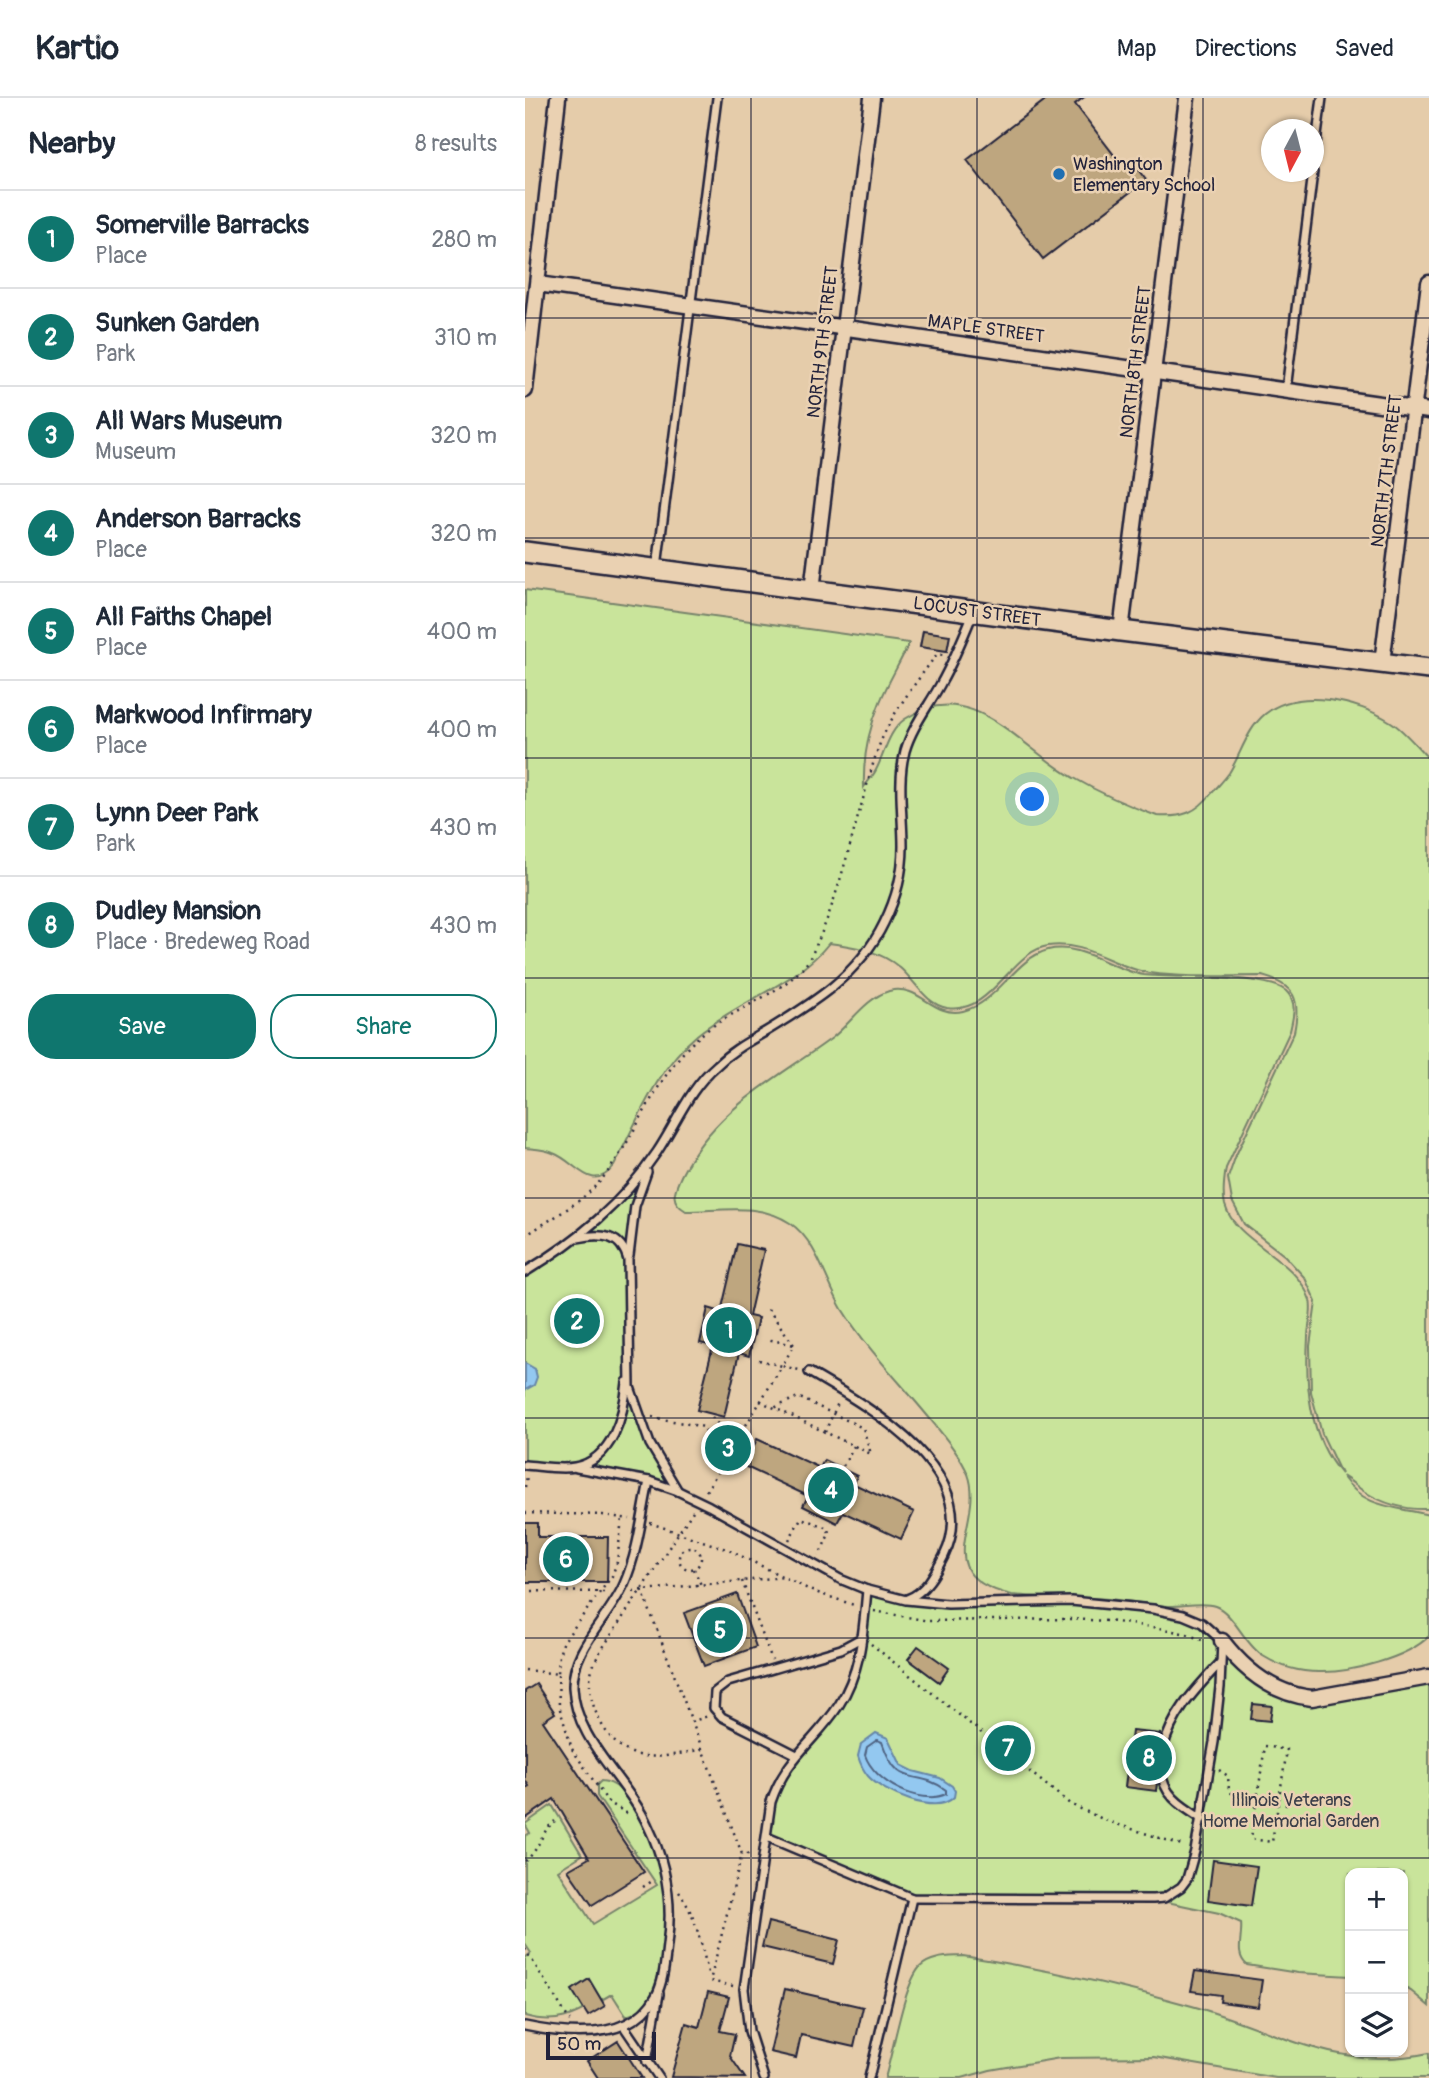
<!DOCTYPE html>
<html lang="en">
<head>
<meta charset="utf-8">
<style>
	body { margin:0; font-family:Pangolin,sans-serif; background:#f6f6f7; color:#1f2937 }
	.controls { position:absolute; right:21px; bottom:21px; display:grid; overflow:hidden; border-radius:14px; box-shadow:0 2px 5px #0004 }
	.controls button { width:63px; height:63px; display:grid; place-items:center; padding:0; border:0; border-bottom:2px solid #e0e1e3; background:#fff; color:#1f2937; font:35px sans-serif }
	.compass { position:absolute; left:736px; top:21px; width:63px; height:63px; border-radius:50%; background:#fff; box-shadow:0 2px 5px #0004; rotate:187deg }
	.scale { position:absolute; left:21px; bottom:18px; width:110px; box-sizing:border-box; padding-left:7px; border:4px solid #22223b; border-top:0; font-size:19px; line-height:24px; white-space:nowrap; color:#22223b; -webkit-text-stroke:5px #ead1b2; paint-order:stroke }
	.you { position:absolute; left:508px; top:702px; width:24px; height:24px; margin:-18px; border:5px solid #fff; border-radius:50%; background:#1a73e8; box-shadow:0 0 0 10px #1a73e833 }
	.badge { display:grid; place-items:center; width:46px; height:46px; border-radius:50%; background:#0f766e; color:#fff; font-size:23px; font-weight:700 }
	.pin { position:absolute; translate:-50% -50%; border:4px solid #fff; box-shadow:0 2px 7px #0006 }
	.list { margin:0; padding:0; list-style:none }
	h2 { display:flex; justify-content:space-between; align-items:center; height:91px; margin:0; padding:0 28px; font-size:30px }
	h2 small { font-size:23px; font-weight:400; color:#747a83 }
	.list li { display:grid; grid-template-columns:46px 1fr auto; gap:21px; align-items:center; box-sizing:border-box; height:98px; padding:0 28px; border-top:2px solid #e0e1e3 }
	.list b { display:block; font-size:26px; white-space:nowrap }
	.list p { margin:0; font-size:23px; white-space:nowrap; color:#747a83 }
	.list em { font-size:23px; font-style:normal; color:#747a83 }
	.actions { display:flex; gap:14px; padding:21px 28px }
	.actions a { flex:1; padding:16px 0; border:2px solid #0f766e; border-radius:28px; text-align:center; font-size:24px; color:#0f766e }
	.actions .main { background:#0f766e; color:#fff }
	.icon { flex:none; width:38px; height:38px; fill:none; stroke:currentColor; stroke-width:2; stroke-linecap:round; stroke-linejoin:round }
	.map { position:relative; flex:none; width:904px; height:1980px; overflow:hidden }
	header { display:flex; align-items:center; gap:42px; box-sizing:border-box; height:98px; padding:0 35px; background:#fff; border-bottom:2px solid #e0e1e3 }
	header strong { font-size:33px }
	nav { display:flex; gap:38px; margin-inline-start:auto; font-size:24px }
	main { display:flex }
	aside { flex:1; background:#fff }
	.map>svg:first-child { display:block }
	.green { fill:#c9e49b; stroke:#76836b; stroke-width:2 }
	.water { fill:#93c8f0; stroke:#6686a8; stroke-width:2 }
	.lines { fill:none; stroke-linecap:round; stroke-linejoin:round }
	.shore { stroke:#4f6483; stroke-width:2 }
	.building { fill:#bea67f; stroke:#22223b; stroke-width:2 }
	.lane-casing { stroke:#22223b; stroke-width:12 }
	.street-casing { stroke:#22223b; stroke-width:19 }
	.secondary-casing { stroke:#22223b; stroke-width:24 }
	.path { stroke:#22223b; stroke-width:2.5; stroke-dasharray:2 5; stroke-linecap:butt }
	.lane { stroke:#ead1b2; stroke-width:7 }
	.street { stroke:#ead1b2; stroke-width:14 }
	.secondary { stroke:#ead1b2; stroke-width:19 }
	.grid { fill:none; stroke:#22223b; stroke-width:2; stroke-opacity:0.55 }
	.poi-dot { fill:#1f6fb2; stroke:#ead1b2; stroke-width:2.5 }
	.labels { text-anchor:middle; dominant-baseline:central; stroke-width:5; stroke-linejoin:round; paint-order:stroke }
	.poi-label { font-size:18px; fill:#22223b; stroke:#ead1b2; text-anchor:start }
	.street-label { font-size:18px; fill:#22223b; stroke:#ead1b2 }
	.park-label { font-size:18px; fill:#3b3f49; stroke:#ead1b2 }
</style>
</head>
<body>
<header>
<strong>Kartio</strong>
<nav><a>Map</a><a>Directions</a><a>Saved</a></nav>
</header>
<main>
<aside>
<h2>Nearby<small>8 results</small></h2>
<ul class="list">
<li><span class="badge">1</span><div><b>Somerville Barracks</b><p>Place</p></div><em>280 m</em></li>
<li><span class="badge">2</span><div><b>Sunken Garden</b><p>Park</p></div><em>310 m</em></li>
<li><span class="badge">3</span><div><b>All Wars Museum</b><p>Museum</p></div><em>320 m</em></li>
<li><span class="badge">4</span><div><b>Anderson Barracks</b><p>Place</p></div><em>320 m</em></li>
<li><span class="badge">5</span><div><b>All Faiths Chapel</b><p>Place</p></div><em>400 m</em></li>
<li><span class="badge">6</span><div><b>Markwood Infirmary</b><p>Place</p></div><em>400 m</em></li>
<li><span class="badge">7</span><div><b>Lynn Deer Park</b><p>Park</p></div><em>430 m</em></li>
<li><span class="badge">8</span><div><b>Dudley Mansion</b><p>Place · Bredeweg Road</p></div><em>430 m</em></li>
</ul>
<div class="actions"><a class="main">Save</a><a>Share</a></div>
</aside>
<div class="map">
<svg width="904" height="1980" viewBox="0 0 904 1980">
	<rect width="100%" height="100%" fill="#e5ccaa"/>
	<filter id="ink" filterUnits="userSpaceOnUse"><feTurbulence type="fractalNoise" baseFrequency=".0143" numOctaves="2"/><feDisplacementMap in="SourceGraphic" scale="14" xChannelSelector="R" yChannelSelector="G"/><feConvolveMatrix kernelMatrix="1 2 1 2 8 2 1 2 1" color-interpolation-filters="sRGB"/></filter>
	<g filter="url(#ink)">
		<g class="green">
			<path d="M0,492L384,545C375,565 363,584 355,604C344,630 338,661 339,689C343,683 348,678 351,672C360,655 363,633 380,621C447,577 496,651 549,680C575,695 604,708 632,718C657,720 671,715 687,695C693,688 699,682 704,675C716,656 722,631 740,616C773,589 834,603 866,624C880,633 892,649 904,661V1411C881,1412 859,1406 840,1394C832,1389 825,1382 817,1378C840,1411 869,1408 904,1417V1538C883,1560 824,1575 794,1574C774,1574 754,1568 738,1558C719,1546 709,1515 690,1508C676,1503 657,1509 642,1508C622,1506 603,1503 583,1501C551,1499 519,1500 487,1497C400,1477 461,1423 443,1376C436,1359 422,1342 410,1327C380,1289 343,1253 317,1211C301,1184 292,1143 265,1125C234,1104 195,1113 161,1113C144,1103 149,1094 156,1078C190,1010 249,983 307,940C325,926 341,900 364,893C395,885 407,920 438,913C473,905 489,861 523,852C556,844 587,872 619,877C650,881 739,875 761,893C773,904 768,920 765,933L701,1070C699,1082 697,1095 700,1107C711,1145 771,1159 785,1202C788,1213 783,1228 783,1239C780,1287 784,1338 816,1376L797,1336L786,1294L785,1248L791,1204L780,1180L760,1158L719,1126L707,1103L703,1080L711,1057L769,934C776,901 770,887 737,878C700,878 661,880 624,875C589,869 560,842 523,848C486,853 467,917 422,910C400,906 390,882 374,869C355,853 329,848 304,845C271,887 213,903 172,937C132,970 112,1023 89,1068C66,1097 51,1063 28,1055C19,1051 9,1051 0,1050Z"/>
			<polygon points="133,1052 117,1083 106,1127 103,1273 111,1313 153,1393 85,1374 0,1367 0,1174 87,1110"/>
			<path d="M342,1492L399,1504L522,1503L599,1507L677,1525L703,1551L771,1598L869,1585L904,1587V1908L886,1893L878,1889V1775H825V1878L773,1875L722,1867C709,1856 718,1840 716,1825L694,1815L628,1801L387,1800L242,1739L252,1685L312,1610L332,1569Z"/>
			<path d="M76,1683C93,1684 100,1697 108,1710C122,1731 132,1755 137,1780C143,1813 144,1908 101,1918L87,1896C55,1913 38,1929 0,1918V1860L6,1855L0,1846V1738L5,1735L0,1726L27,1707L57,1757L33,1772L68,1826L132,1787L72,1698V1687Z"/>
			<path d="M438,1858C515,1870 592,1887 667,1908C752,1932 811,1975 904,1955V1980H751L629,1959L535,1960L465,1972L437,1980H360C368,1954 379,1886 395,1869C406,1858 424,1859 438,1858Z"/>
		</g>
		<g class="water">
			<polygon points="0,1265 10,1271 12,1279 9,1287 0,1292"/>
			<path d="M351,1635L363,1640L376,1667L388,1673L415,1680L427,1688L430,1693L429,1699C411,1718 358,1695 343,1678C338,1672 335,1665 333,1658L336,1646Z"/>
		</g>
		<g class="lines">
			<path class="shore" d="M352,1642L357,1644C374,1694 390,1669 421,1692V1696C395,1708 349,1684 340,1657L342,1649Z"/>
		</g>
		<g class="building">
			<polygon points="523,0 558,0 550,6 599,70 607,64 621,82 518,161 442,62"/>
			<polygon points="398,533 425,537 422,553 395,549"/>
			<polygon points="212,1146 239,1152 224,1218 233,1220 224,1258 214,1255 199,1319 172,1312 188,1248 175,1245 183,1210 196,1214"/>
			<polygon points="232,1341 295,1370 299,1362 332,1378 329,1386 389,1414 376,1441 318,1414 312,1425 278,1408 283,1398 219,1368"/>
			<polygon points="0,1425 13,1425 13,1439 83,1439 82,1484 0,1484"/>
			<polygon points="212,1496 231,1549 179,1568 159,1515"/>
			<polygon points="393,1548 424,1570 414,1584 383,1561"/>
			<polygon points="11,1586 30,1615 18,1623 119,1774 67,1807 43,1772 64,1760 29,1701 0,1721 0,1691 4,1688 0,1682 0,1593"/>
			<polygon points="728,1606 747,1608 745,1623 726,1621"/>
			<polygon points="607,1633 635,1636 634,1650 646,1652 643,1670 634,1669 631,1693 600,1689"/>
			<polygon points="688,1762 732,1768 726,1808 683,1802"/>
			<polygon points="243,1824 314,1842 308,1866 237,1849"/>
			<polygon points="670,1873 737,1882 733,1909 695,1904 696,1897 666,1893"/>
			<polygon points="64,1881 80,1908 63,1918 47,1892"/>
			<polygon points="260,1891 338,1909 329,1949 276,1937 271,1960 245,1954"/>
			<polygon points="183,1894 204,1899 195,1933 210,1936 205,1958 220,1980 146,1979 161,1925 174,1929"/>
			<polygon points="93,1943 117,1980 73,1980 62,1963"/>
		</g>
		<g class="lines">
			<g class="lane-casing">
				<g id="lane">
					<polyline points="788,68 797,0"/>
					<polyline points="761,292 788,74"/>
					<polyline points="132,469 192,0"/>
					<path d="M53,1140C76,1135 96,1136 103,1162L105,1289L125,1346L153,1393L184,1408L315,1481L342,1492L381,1502L423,1506L546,1503L628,1511L658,1517L677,1525L697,1543L695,1589L689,1644L670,1753L662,1781L656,1789L639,1800L628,1801L387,1800L242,1739"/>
					<polyline points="104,1158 110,1108 122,1074"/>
					<path d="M0,1174C53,1142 97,1106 132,1054C152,1024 164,991 192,967C206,953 223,944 240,934C288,905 334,877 359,825C371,801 378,774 378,748C378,717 372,683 380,653C387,629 403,609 415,587C428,564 438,540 448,515"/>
					<path d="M284,1274C344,1309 460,1374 419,1458C411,1474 400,1495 382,1501"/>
					<path d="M0,1367C15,1368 35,1372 50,1369C88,1362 99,1316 102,1284"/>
					<polyline points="52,1370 124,1383 153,1393"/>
					<path d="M638,1651C647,1615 671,1591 695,1565"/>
					<polyline points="272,1657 197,1619 189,1610 190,1594 203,1584 316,1551 338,1539"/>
					<path d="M636,1669C636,1696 656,1708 677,1721"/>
					<polyline points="98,1927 134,1980"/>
					<path d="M0,1928C42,1937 106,1944 131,1898C139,1883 140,1863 142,1847C148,1806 141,1765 123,1728C102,1681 50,1643 48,1589C47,1549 84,1521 99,1486C113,1454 117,1417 124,1383"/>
					<polyline points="122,1964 134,1896"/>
					<path d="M239,1980L224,1933L219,1891L246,1704C261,1659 290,1644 314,1607C337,1571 338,1533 342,1492"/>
					<polyline points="344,1980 387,1800"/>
				</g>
			</g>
			<g class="street-casing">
				<g id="street">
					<polyline points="13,186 904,313"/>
					<polyline points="0,292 33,0"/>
					<polyline points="287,492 347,0"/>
					<polyline points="596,533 662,0"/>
					<polyline points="857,565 904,185"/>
					<path d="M697,1543C720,1573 749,1596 787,1600L904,1579"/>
				</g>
			</g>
			<g class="secondary-casing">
				<polyline id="secondary" points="0,454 596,533 904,571"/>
			</g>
			<g class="path">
				<path d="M0,1138C25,1121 57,1105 77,1081C114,1036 130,976 176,937C206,911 269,892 286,858C312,806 324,747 341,691C346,673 351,653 359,636C373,607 393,582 412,556L418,557"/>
				<polyline points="243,1211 269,1247"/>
				<polyline points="234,1262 257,1268 269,1247 242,1241"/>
				<polyline points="235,1303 346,1356 338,1330 273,1299 249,1310"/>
				<polyline points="127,1319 179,1329 196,1367"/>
				<polyline points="187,1319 210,1345 224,1352"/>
				<polyline points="300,1334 313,1305"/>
				<polyline points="318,1368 329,1348"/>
				<polyline points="0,1389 2,1378"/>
				<polyline points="181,1393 257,1268 274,1272"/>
				<path d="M168,1413L75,1554C70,1563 65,1573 65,1584C64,1610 83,1647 107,1655C130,1663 154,1656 177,1651"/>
				<polyline points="0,1415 78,1417 105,1421"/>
				<polyline points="125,1425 204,1452 287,1493 329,1507"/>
				<polyline points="264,1442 276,1420 303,1430 304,1436 294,1458"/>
				<circle cx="165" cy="1460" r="11"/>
				<polyline points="169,1471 176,1487"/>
				<polyline points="217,1483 247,1562"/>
				<polyline points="117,1492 217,1756 228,1756"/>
				<polyline points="0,1493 84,1494"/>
				<polyline points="108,1493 259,1479"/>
				<polyline points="349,1513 404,1523 544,1521 583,1523 634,1530 662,1536 679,1543"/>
				<polyline points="346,1546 545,1706 582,1723 660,1748"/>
				<polyline points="0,1572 33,1576 34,1556 39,1543 87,1478 92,1464 97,1420"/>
				<polyline points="33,1576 34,1608 47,1651 83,1704 103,1716"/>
				<polyline points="166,1624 183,1618"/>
				<polygon points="740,1648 762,1652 747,1744 726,1741"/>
				<polyline points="694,1672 703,1678 704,1693 709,1697 762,1707"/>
				<path d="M0,1763C15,1752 15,1734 30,1723"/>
				<polyline points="118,1789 129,1782"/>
				<path d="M154,1794C172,1819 177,1850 184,1879"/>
				<polyline points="0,1851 45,1923"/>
				<polyline points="208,1888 185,1883 217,1756"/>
			</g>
			<use href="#lane" class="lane"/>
			<use href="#street" class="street"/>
			<use href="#secondary" class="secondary"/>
		</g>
	</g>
	<path class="grid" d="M226,0V1980M452,0V1980M678,0V1980M0,220H904M0,440H904M0,660H904M0,880H904M0,1100H904M0,1320H904M0,1540H904M0,1760H904"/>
	<circle class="poi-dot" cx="534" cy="76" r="7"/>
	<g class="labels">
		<g class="poi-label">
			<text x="548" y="66">Washington<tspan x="548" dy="21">Elementary School</tspan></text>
		</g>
		<g class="street-label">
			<text transform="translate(461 231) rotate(8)">MAPLE STREET</text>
			<text transform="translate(298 244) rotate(-83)">NORTH 9TH STREET</text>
			<text transform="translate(611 264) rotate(-83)">NORTH 8TH STREET</text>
			<text transform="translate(862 373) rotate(-83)">NORTH 7TH STREET</text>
			<text transform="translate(452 514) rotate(8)">LOCUST STREET</text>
		</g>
		<g class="park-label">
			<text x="766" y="1702">Illinois Veterans<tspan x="766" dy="21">Home Memorial Garden</tspan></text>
		</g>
	</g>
</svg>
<div class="controls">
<button>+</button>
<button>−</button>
<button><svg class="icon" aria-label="layers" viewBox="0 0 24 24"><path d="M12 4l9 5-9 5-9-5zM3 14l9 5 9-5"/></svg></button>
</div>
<svg class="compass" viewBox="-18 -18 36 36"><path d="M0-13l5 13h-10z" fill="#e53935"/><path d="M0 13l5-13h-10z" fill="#747a83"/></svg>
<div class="scale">50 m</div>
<div class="you"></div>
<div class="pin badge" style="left:204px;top:1232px">1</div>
<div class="pin badge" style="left:52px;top:1223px">2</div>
<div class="pin badge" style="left:203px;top:1350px">3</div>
<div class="pin badge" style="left:306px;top:1392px">4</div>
<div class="pin badge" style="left:195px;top:1532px">5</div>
<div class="pin badge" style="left:41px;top:1461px">6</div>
<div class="pin badge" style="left:483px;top:1650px">7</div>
<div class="pin badge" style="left:624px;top:1660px">8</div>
</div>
</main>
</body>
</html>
